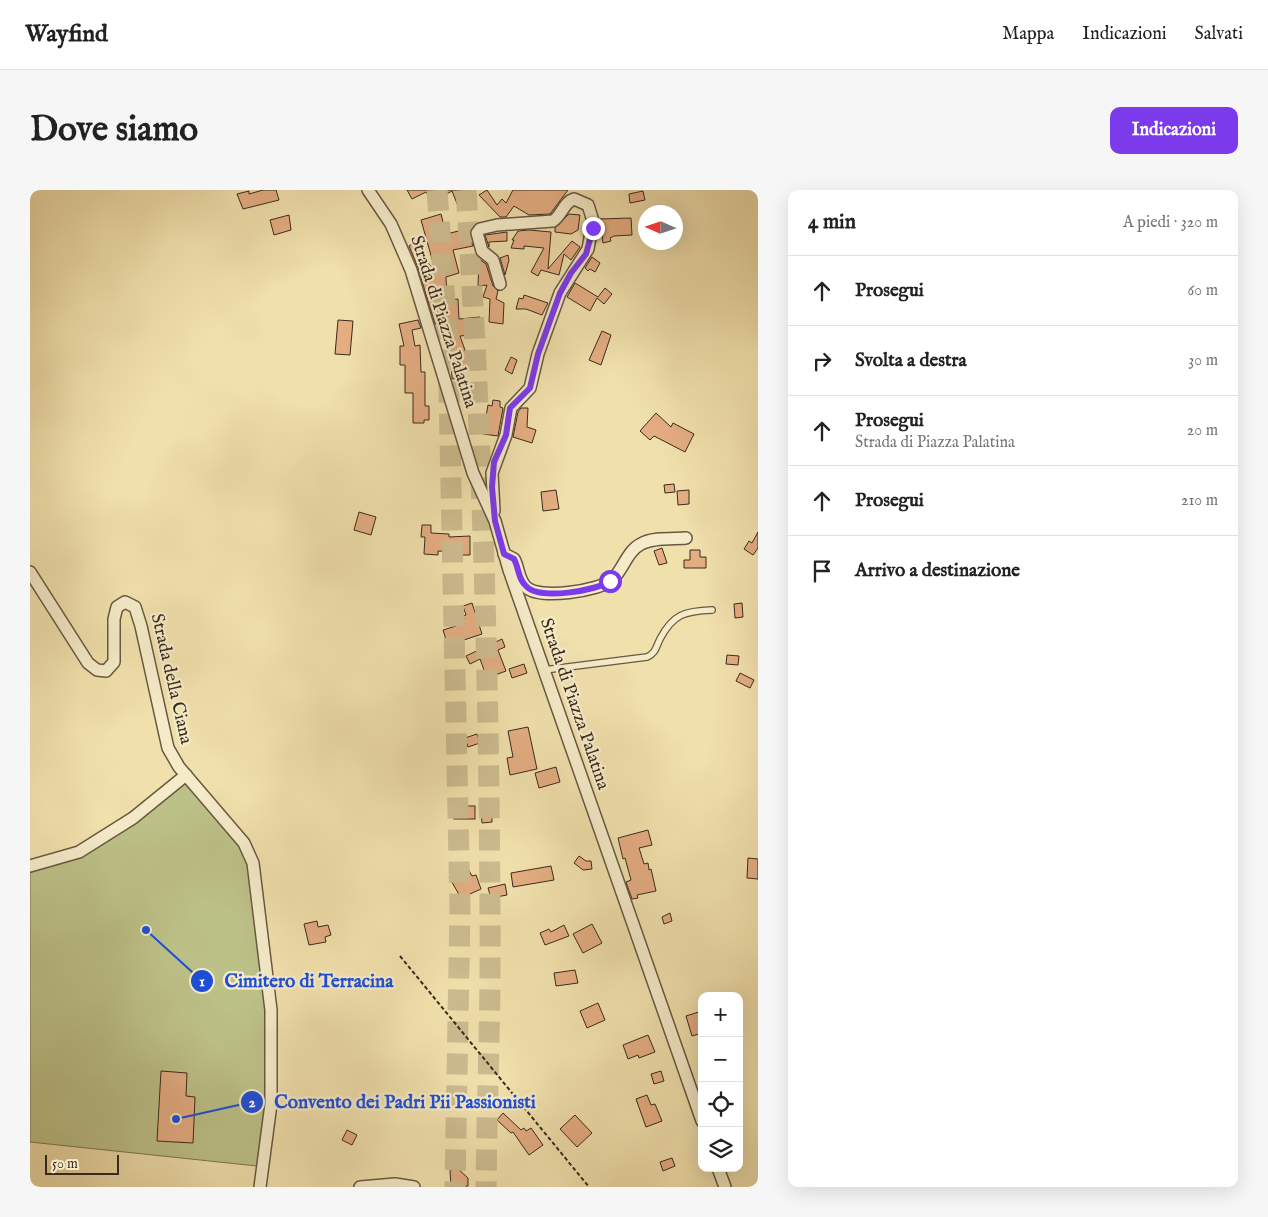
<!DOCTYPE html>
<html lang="it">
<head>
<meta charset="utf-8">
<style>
	body { margin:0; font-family:"IM FELL English",serif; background:#f6f6f6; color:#222 }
	.controls { position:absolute; right:15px; bottom:15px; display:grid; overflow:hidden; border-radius:10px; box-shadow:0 5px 20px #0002 }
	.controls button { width:45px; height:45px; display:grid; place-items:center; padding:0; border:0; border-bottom:1px solid #e0e0e0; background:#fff; color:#222; font:25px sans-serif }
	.compass { position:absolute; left:608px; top:15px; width:45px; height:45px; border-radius:50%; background:#fff; box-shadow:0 5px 20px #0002; rotate:273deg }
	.scale { position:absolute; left:15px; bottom:12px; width:74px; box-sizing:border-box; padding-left:5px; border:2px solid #3a2a1d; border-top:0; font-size:14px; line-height:18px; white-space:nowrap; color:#3a2a1d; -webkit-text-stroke:4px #f5ebc9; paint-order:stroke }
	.stop { position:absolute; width:15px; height:15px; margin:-11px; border:4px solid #7c3aed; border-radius:50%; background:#fff }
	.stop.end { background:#7c3aed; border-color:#fff; box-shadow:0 1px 5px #0008 }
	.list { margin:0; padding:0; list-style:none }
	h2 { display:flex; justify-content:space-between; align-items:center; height:65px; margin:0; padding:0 20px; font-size:21px }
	h2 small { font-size:16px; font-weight:400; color:#767676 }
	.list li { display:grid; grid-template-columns:32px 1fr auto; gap:15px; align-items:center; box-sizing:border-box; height:70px; padding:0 20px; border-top:1px solid #e0e0e0 }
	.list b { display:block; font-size:19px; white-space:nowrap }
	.list p { margin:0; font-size:16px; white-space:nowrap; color:#767676 }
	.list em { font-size:16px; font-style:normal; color:#767676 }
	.icon { flex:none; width:28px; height:28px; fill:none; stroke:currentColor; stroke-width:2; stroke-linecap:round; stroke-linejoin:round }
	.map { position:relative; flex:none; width:728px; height:997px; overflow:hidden; border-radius:10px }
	header { display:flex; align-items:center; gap:30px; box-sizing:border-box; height:70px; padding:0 25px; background:#fff; border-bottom:1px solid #e0e0e0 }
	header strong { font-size:24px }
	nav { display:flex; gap:28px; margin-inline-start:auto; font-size:18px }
	.intro { display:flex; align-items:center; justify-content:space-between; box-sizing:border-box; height:120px; padding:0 30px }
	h1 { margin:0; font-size:35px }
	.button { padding:12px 22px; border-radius:10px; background:#7c3aed; color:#fff; font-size:18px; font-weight:700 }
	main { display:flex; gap:30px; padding:0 30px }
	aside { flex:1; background:#fff; border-radius:10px; box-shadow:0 5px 20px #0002 }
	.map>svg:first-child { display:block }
	.green { fill:#bcc187; stroke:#7b7652 }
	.building { fill:#e4ad82; stroke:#3a2a1d }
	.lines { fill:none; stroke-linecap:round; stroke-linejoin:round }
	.highway-tunnel { stroke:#ccbc8f; stroke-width:21; stroke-dasharray:21 11; stroke-linecap:butt }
	.lane-casing { stroke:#685841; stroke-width:8 }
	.street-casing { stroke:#685841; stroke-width:14 }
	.path { stroke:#3a2a1d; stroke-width:2; stroke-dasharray:4 2.5; stroke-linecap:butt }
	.lane { stroke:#f5ebc9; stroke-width:5.5 }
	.street { stroke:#f5ebc9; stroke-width:11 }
	.route { stroke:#7c3aed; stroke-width:6 }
	.labels { text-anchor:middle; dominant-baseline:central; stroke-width:4.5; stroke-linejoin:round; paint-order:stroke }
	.street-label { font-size:18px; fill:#3a2a1d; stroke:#f5ebc9 }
	.leader { fill:none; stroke:#1d4ed8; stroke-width:2 }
	.callout-dot { fill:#1d4ed8; stroke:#f5ebc9; stroke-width:2 }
	.mark-label { font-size:15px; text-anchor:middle; font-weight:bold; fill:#fff }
	.callout-label { font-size:19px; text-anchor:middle; font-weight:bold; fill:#1d4ed8; stroke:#f5ebc9; stroke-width:4.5; stroke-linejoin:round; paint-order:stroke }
</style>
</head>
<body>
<header>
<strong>Wayfind</strong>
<nav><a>Mappa</a><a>Indicazioni</a><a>Salvati</a></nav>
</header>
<div class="intro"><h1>Dove siamo</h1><a class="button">Indicazioni</a></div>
<main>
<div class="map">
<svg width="728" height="997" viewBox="0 0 728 997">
	<rect width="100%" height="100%" fill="#f0e0ac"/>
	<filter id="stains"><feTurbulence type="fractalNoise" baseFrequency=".004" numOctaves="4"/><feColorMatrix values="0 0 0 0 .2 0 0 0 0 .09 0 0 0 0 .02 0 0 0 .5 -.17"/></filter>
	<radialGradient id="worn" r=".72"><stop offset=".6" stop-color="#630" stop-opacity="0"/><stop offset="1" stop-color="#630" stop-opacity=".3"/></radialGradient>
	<polygon class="green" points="155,592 220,662 243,802 236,977 0,952 0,678 51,667"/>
	<g class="building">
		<polygon points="233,0 246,0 249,10 213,19 207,4 219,1 219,4"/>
		<polygon points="377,0 442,0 446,8 428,16 422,1 402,12 396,2 382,9"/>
		<polygon points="457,0 467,15 472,9 476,13 483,0 538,0 520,24 499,25 484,16 476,27 470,27 449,5"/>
		<polygon points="613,1 615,10 600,13 599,4"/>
		<polygon points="411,24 416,44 437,39 443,56 423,60 429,83 416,87 417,110 428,109 429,129 450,127 452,144 430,146 436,163 449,161 452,172 430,179 430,188 422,189 421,166 409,135 405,134 388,78 379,56 383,53 406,83 391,30"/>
		<polygon points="539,24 550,25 548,40 541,44 525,42 525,38"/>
		<polygon points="259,25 261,40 244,45 240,30"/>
		<polygon points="601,28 602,45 584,46 580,48 581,51 573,53 570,29"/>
		<polygon points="499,40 521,42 518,79 542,51 550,57 541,70 534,64 529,85 511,80 508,86 501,82 514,58 494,56 494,59 481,58 484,50 482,50 488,41"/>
		<polygon points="477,42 477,51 459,52 459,57 455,45"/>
		<polygon points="478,65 479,70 475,85 470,68"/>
		<polygon points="562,67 570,73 565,82 560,79 558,81 555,78"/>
		<polygon points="449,69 456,74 463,96 468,101 466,109 474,113 473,134 459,132 460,109 453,107 457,95 448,96"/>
		<polygon points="545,93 568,107 575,98 582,104 574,114 567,108 560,121 537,107"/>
		<polygon points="494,105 518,113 512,125 496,119 486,119 489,108 493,109"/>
		<polygon points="308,130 323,131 320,165 305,164"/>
		<polygon points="388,130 391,138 382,140 385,156 390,155 391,182 395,182 395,216 399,216 399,230 394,230 394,233 383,233 383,203 375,203 375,175 370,175 370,156 374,156 369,134"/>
		<polygon points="572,141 581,145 571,175 559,170"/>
		<polygon points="481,167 487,170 482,184 475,180"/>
		<polygon points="463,210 470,211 470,217 473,218 468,246 453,244 458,215 462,216"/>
		<polygon points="491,218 498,218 497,237 506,240 502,253 483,247 488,222"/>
		<polygon points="626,223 641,237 643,233 664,244 655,262 624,246 620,250 610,241"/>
		<polygon points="644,294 645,302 635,303 634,295"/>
		<polygon points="526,300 529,319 513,321 511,302"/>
		<polygon points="659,300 659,314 648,315 647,301"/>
		<polygon points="329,322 346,327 341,345 324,340"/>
		<polygon points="392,335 401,335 401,343 419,344 419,347 440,346 440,365 429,365 428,362 408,361 408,365 394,364 395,347 391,347"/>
		<polygon points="728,342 728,358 723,365 714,359 719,351 722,353"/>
		<polygon points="632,358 637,373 629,375 624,361"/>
		<polygon points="660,360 670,360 670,367 676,367 676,378 654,378 654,370 660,370"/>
		<polygon points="442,413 452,444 428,452 429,456 419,459 413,440 426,436 424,432 434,429 433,426 436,425 433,416"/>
		<polygon points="712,413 713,427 705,428 704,414"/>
		<polygon points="472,449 475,457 468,460 476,481 457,488 450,469 440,474 436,466"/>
		<polygon points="697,465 709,466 708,475 696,474"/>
		<polygon points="494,474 497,483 482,488 479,479"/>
		<polygon points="710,483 724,490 720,498 706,491"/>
		<polygon points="498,537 507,579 480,585 477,568 483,567 478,541"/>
		<polygon points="447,544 450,553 438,557 435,548"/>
		<polygon points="526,577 530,592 509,598 505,583"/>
		<rect x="424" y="616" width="21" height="13"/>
		<polygon points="451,623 462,623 462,632 452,633"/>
		<polygon points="618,640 622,655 609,658 614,674 618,673 619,680 621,679 626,701 607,705 608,708 602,709 596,692 601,690 595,668 593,669 588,648"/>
		<polygon points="549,666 556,671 561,671 562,679 553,680 544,673"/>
		<polygon points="718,668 728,669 728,689 717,688"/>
		<polygon points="521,676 524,690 483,697 481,683"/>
		<polygon points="438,679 442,686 446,685 451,699 431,708 419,687"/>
		<polygon points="475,694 477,705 461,708 458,698"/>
		<polygon points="640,723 642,731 634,734 632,727"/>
		<polygon points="287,731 288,737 298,735 301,745 295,747 296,752 279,755 274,734"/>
		<polygon points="562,734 572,753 553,763 543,744"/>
		<polygon points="534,735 539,746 515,755 510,743 519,739 521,742"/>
		<polygon points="545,780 548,793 526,796 524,783"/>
		<polygon points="568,813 575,830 557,838 550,821"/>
		<polygon points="672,821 672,843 662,846 656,826"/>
		<polygon points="618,845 625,862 609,868 608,865 598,869 593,855"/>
		<polygon points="131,881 157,883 156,906 165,907 163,953 127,951"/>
		<polygon points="631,881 634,891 624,894 621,884"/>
		<polygon points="617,905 621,915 625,914 632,931 616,937 606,909"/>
		<polygon points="473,923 491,940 494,938 496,941 501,938 513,955 499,965 483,942 481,943 467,930"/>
		<polygon points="545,925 562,943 547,957 530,939"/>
		<polygon points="317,940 327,945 322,955 312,950"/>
		<polygon points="642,968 645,976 633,981 630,972"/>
		<polygon points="428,979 438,988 438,996 421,997 420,980"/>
	</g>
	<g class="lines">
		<g class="highway-tunnel">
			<polyline points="407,0 418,155 430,717 425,997"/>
			<path d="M436,0C452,242 459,484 460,726C461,817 457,907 456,997"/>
		</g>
		<g class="lane-casing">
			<path id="lane" d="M514,480L617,467C626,463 626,457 630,449C643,424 655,421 682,420"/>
		</g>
		<g class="street-casing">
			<g id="street">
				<polyline points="338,0 361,34 381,80 443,283 465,331 479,380 672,931"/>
				<path d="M464,321L462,283L476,245L481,218L500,198L508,164L530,103L558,59L563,31L558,15L544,9C534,12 532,25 523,31L467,35L450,39L447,43L452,61L463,70L470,94"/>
				<path d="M474,364L484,369C489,378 488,389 496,397C509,410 569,401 582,390C593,380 597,361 611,354C623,347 643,349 656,348"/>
				<polyline points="0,382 58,473 67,480 76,481 84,472 84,429 87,417 95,412 105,417 111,436 138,558 149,577 214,653 223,673 241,820 241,914 230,997"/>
				<polyline points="0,676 49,662 103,628 156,585"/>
				<polyline points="688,978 695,997"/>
				<polyline points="330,997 365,994 384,997"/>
			</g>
		</g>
		<polyline class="path" points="370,766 559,997"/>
		<use href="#lane" class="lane"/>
		<use href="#street" class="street"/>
	</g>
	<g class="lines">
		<path class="route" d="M563,38L556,64L541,83L530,103L508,164L500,198L480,218L476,245L464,272L462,297L465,331L474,364L484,369C489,378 488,390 497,397C510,410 566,401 580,391"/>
	</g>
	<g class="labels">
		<g class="street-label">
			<text transform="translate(413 132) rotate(72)">Strada di Piazza Palatina</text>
			<text transform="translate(141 489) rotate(77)">Strada della Ciana</text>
			<text transform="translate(544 514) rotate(71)">Strada di Piazza Palatina</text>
		</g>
	</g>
	<path class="leader" d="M116 740L172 791M146 929L222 912"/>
	<g class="callout-dot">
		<circle cx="116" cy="740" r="5"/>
		<circle cx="146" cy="929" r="5"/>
		<circle cx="172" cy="791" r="12"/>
		<circle cx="222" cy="912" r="12"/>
	</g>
	<g class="mark-label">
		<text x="172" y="796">1</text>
		<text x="222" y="917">2</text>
	</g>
	<g class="callout-label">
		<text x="279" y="797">Cimitero di Terracina</text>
		<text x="375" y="918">Convento dei Padri Pii Passionisti</text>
	</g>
	<rect width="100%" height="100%" filter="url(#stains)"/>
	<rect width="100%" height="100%" fill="url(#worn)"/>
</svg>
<div class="controls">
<button>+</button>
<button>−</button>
<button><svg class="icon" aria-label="locate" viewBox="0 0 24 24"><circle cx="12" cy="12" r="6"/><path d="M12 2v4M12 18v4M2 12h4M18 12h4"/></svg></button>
<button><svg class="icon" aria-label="layers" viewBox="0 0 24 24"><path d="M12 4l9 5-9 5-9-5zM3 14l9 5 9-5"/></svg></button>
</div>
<svg class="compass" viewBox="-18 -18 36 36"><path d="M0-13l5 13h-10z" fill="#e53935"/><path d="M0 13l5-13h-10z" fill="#767676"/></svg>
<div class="scale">50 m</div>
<div class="stop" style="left:580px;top:391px"></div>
<div class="stop end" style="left:563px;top:38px"></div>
</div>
<aside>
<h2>4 min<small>A piedi · 320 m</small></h2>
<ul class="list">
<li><svg class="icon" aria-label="ahead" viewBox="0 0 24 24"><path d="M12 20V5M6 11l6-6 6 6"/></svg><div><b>Prosegui</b></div><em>60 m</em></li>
<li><svg class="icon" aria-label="right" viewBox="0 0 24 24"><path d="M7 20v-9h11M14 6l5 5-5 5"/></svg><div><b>Svolta a destra</b></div><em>30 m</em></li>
<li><svg class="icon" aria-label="ahead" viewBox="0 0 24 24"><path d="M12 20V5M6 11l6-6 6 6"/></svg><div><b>Prosegui</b><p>Strada di Piazza Palatina</p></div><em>20 m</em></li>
<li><svg class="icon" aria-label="ahead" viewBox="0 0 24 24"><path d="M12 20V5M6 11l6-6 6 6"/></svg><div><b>Prosegui</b></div><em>210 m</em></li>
<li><svg class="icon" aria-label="arrive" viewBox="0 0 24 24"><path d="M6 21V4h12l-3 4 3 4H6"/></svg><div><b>Arrivo a destinazione</b></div></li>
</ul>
</aside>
</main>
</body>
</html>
